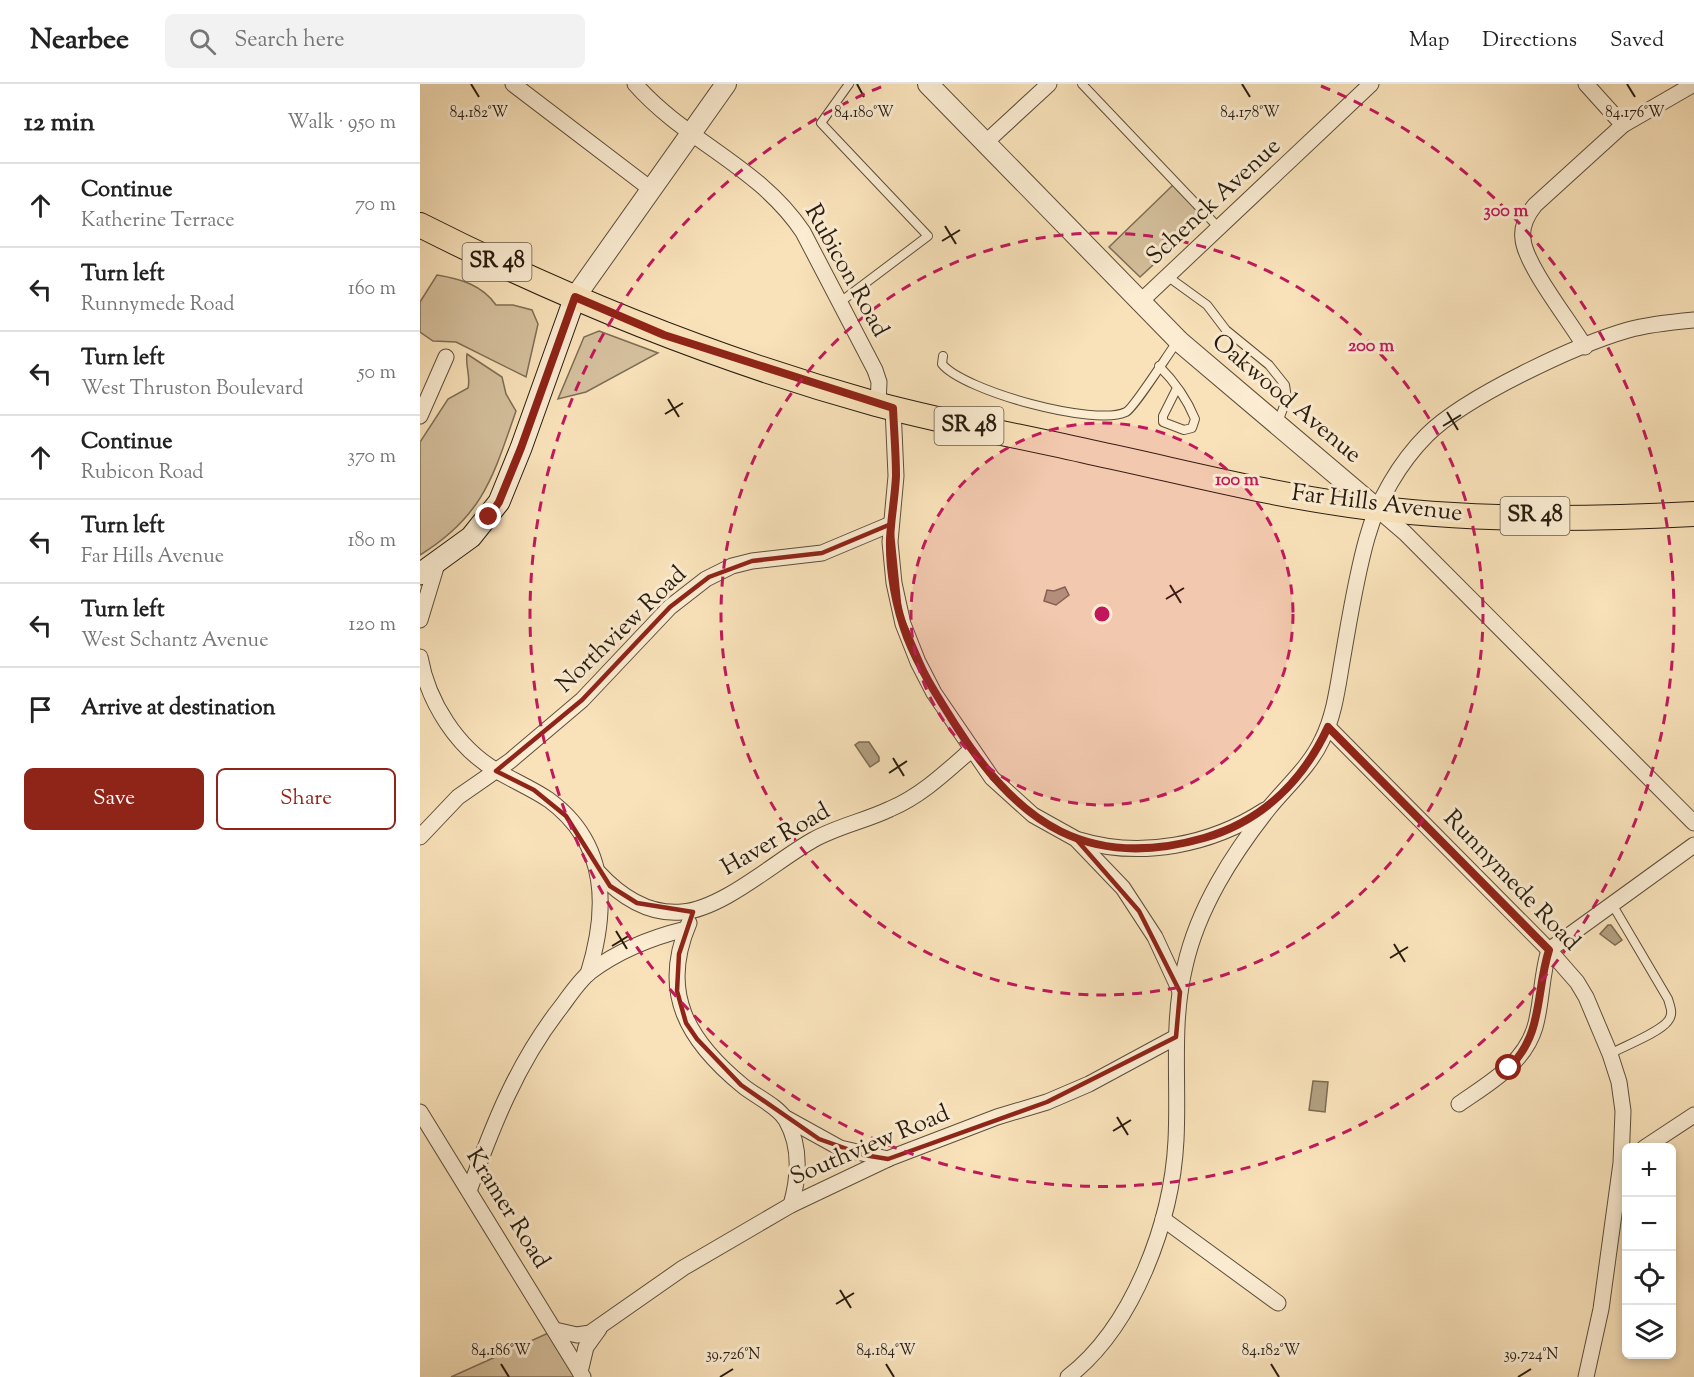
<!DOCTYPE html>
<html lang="en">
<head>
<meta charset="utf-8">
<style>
	body { margin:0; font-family:"Sorts Mill Goudy",serif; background:#f2f2f2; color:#222 }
	.controls { position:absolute; right:18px; bottom:18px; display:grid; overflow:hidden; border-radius:9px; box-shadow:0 3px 9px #0003 }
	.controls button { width:54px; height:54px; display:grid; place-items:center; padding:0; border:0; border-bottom:2px solid #e0e0e0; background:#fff; color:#222; font:30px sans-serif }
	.stop { position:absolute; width:18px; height:18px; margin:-14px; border:4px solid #8f2418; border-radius:50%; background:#fff }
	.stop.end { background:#8f2418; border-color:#fff; box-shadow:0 2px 6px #0008 }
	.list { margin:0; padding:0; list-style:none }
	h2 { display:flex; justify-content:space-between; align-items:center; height:78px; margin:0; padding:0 24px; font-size:26px }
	h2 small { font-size:20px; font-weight:400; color:#767676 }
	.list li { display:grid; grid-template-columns:39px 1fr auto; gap:18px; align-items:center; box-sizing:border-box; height:84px; padding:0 24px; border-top:2px solid #e0e0e0 }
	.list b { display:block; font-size:22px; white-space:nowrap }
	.list p { margin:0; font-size:20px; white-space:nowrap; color:#767676 }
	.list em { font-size:20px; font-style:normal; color:#767676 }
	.actions { display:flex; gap:12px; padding:18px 24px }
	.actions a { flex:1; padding:14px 0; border:2px solid #8f2418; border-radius:9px; text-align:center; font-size:21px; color:#8f2418 }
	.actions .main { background:#8f2418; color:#fff }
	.icon { flex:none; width:33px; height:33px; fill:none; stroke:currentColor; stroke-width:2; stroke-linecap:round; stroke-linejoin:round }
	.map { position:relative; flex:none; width:1274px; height:1293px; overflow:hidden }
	header { display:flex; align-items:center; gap:36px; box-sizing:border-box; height:84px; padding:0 30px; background:#fff; border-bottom:2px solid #e0e0e0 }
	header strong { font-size:28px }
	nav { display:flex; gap:33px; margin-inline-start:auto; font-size:21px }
	.search { width:420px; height:54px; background:#f2f2f2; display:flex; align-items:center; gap:15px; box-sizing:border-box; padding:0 21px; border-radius:9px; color:#767676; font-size:22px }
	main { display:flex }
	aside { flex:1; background:#fff }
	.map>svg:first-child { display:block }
	.green { fill:#d5c09d; stroke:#7e6e56; stroke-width:1.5 }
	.water { fill:#b29f80; stroke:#7b6b53; stroke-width:1.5 }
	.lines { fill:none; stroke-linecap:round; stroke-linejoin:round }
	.service-casing { stroke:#5c4e3a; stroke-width:10 }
	.minor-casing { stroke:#5c4e3a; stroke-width:17 }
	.tertiary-casing { stroke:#5c4e3a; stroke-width:22 }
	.secondary-casing { stroke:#281c0f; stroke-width:23 }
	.primary-casing { stroke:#281c0f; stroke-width:26 }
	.service { stroke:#fbecd2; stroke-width:8 }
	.minor { stroke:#fbecd2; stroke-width:15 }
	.tertiary { stroke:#fbecd2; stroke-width:20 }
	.secondary { stroke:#fbecd2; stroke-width:21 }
	.primary { stroke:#f9e2ba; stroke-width:24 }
	.route { stroke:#8f2418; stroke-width:8 }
	.marked { fill:none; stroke:#8f2418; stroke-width:4.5; stroke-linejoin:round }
	.ticks { fill:none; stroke:#281c0f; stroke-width:2 }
	.ring { fill:none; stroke:#c2185b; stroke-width:3; stroke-dasharray:10 8 }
	.labels { text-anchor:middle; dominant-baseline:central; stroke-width:6; stroke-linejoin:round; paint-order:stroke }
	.shield { fill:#fbecd2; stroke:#675a4a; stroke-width:1.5 }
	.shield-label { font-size:22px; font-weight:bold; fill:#281c0f }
	.street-label { font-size:24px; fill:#281c0f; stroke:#fbecd2 }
	.ticks-label { font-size:15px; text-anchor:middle; fill:#281c0f; stroke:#fbecd2; stroke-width:6; stroke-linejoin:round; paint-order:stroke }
	.centre { fill:#c2185b; stroke:#fbecd2; stroke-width:3 }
	.ring-label { font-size:18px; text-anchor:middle; font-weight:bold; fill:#c2185b; stroke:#fbecd2; stroke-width:6; stroke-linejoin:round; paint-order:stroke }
</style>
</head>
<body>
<header>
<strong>Nearbee</strong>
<div class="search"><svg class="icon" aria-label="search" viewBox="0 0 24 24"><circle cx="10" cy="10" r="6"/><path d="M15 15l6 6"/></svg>Search here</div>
<nav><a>Map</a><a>Directions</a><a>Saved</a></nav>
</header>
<main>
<aside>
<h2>12 min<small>Walk · 950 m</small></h2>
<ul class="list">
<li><svg class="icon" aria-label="ahead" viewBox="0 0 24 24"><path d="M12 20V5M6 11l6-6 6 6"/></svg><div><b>Continue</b><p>Katherine Terrace</p></div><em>70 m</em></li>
<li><svg class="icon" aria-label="left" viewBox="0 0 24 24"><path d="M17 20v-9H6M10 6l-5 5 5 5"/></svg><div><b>Turn left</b><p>Runnymede Road</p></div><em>160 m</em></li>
<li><svg class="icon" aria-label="left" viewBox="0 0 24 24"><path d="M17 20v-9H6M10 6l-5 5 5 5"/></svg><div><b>Turn left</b><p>West Thruston Boulevard</p></div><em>50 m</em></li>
<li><svg class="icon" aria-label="ahead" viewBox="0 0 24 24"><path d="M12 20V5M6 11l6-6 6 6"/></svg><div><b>Continue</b><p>Rubicon Road</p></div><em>370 m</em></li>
<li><svg class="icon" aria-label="left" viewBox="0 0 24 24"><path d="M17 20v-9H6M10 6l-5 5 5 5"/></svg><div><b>Turn left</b><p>Far Hills Avenue</p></div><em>180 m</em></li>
<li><svg class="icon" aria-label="left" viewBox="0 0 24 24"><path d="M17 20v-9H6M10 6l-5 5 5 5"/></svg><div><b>Turn left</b><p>West Schantz Avenue</p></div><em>120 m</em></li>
<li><svg class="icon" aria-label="arrive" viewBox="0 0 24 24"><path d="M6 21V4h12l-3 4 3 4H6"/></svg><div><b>Arrive at destination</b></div></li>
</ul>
<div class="actions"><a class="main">Save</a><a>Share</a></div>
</aside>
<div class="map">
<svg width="1274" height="1293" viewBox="0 0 1274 1293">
	<rect width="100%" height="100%" fill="#f9e2ba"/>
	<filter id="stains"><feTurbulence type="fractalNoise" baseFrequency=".00333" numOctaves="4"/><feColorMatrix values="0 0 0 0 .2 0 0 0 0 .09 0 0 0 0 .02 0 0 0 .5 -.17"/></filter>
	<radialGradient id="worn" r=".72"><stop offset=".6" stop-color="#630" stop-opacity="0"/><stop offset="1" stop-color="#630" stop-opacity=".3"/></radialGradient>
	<g class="green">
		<polygon points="753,101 784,134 720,193 689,163"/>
		<path d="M17,191C41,195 62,201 76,221H93L112,226L118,240L106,293L36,258L13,257L0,248V218Z"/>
		<polygon points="179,247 238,269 166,308 138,315 164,253"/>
		<path d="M47,270L82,293L86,310L96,327C73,393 63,432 0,471V358L28,315L48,304C51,292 45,282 47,270Z"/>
		<polygon points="135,1246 163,1293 31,1293"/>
	</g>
	<g class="water">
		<polygon points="645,503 649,511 636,521 624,517 627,506 634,507"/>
		<polygon points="439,658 449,658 459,673 459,677 450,683 435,661"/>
		<polygon points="1188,841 1191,841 1202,856 1195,861 1180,850"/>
		<polygon points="893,997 908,998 905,1028 889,1026"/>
	</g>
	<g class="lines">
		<g class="service-casing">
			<g id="service">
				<polyline points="662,0 799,144"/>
				<polyline points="747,192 787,221 806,246 849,281 865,301 867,314 858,338"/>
				<polyline points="419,219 508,152 401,39 429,0"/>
				<path d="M523,272L522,280C544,307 675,343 706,328C714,324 748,270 757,258"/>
				<path d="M739,282C754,297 767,315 775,335L772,344L764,346L743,338V332L757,304"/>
				<path d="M1190,970C1204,962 1239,949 1248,937C1254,930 1250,922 1248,915L1192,820"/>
			</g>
		</g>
		<g class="minor-casing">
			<g id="minor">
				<polyline points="93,0 232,106"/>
				<path d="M215,0C266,58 339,82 383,148L455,286L459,298L458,320"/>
				<polyline points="1166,0 1203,41"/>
				<polyline points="565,59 629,0"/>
				<polyline points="719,219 951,0"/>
				<path d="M1165,263C1150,237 1105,181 1103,155C1101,142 1107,131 1115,121L1203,41L1274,0"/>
				<polyline points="473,324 476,392 470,458 474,499 483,540 498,578 514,609 572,694 613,731 656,755 703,804 735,853 760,907"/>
				<polyline points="0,332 26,273"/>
				<polyline points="957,425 985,449 1274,739"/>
				<polyline points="0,536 17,480"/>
				<path d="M0,573C8,618 37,664 77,687C94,697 113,705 129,716C189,760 188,826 168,890"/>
				<polyline points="908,643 1129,866 1157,898 1166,913 1190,970 1199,998 1203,1027 1201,1079 1181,1225 1166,1293"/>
				<polyline points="0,753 38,713 90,677 162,616 250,523 286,495 312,482 332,477 402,469 471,440"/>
				<path d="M659,756C721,775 791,761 845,726"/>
				<path d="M178,788C200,812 228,831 262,828C303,825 357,776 393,756C418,742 445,737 470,725C501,712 526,688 551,666"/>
				<path d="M269,839C239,909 268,957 323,1002C335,1012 358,1022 366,1036C381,1062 379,1093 371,1121"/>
				<path d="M1039,1020C1069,999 1104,980 1115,943C1122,919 1121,892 1129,866L1274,761"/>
				<polyline points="0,1028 163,1293"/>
				<polyline points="364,1033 420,1064 468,1075"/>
				<polyline points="1224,1064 1274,1031"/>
				<path d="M49,1107C73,1041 97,979 141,923C150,911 159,897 170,888C198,867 233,853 266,845"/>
				<polyline points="743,1135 858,1219"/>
				<polyline points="135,1246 157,1251 170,1249 263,1184 371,1121 470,1074 577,1033 627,1018 669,1000 756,953"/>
				<polyline points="160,1288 166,1263 179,1245"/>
				<path d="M648,1293C714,1242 752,1137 756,1056C759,997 751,940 765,882C778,824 812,771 849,724C867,702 890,682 902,656C915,630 918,600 923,572C930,532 936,493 947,454C957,417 980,378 1007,351C1045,313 1156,261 1208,246C1230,240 1252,238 1274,236"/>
			</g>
		</g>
		<g class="tertiary-casing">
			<g id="tertiary">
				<polyline points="508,0 760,258 957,425"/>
				<polyline points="155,213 306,0"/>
			</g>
		</g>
		<g class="secondary-casing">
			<polyline id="secondary" points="0,490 51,453 79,418 101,364 155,213"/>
		</g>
		<g class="primary-casing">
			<path id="primary" d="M0,141C146,215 298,276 456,320C527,339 599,352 670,368C756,386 842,409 930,421C1042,437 1160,436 1274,430"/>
		</g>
		<use href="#service" class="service"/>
		<use href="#minor" class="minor"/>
		<use href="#tertiary" class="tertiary"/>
		<use href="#secondary" class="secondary"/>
		<use href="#primary" class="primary"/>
	</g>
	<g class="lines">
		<path class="route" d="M69,433L79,418L101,364L155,213L244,251L473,324C474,347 476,369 476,392C475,413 471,434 470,455C469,487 476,524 487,553C500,586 519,615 538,645C599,740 669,787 784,754C842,737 883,697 908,643L1129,866C1115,911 1124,948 1089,984"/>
	</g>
	<path class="marked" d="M471,440L480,530L513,606L572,694L613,731L656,755L719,827L760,908L756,953L627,1018L468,1075L444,1071L399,1055L321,1001L277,955L266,939L257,907L259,870L273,828L217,819L190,802L146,732L114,706L76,687L162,616L250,523L289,493L332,477L402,469Z"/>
	<path class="ticks" d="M51,0L59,13M437,0L444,13M822,0L830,13M1207,0L1215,13M525,142L536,160M522,157L540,146M248,315L259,333M1027,328L1038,346M245,330L263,319M1023,342L1041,331M750,501L761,519M746,515L764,504M473,674L484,692M469,689L487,677M196,847L207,865M974,860L985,878M192,862L210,851M970,874L988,863M697,1033L708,1051M693,1047L711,1036M420,1206L431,1224M416,1220L434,1209M81,1280L89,1293M466,1280L474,1293M851,1280L859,1293M300,1293L313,1285M1098,1293L1111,1285"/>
	<circle cx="682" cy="530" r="191" fill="#c2185b" fill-opacity=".12"/>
	<g class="ring">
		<circle cx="682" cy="530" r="191"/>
		<circle cx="682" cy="530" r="381"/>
		<path d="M901 2A572 572 0 1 1 463 2"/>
	</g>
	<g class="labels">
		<g class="shield">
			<rect x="42.5" y="159" width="69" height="38" rx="4.5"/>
			<rect x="514.5" y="323" width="69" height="38" rx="4.5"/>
			<rect x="1080.5" y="413" width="69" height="38" rx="4.5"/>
		</g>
		<g class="shield-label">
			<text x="77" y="178">SR 48</text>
			<text x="549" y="342">SR 48</text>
			<text x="1115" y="432">SR 48</text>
		</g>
		<g class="street-label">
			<text transform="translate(794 118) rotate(-43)">Schenck Avenue</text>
			<text transform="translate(426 187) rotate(61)">Rubicon Road</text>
			<text transform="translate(866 315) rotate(40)">Oakwood Avenue</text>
			<text transform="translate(957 420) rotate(7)">Far Hills Avenue</text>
			<text transform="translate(202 546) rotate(-44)">Northview Road</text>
			<text transform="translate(356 756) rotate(-30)">Haver Road</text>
			<text transform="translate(1091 797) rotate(46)">Runnymede Road</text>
			<text transform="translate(450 1062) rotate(-23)">Southview Road</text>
			<text transform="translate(87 1125) rotate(58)">Kramer Road</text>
		</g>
	</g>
	<g class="ticks-label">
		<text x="1215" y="33">84.176°W</text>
		<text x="59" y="33">84.182°W</text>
		<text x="444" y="33">84.180°W</text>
		<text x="830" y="33">84.178°W</text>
		<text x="81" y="1271">84.186°W</text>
		<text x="466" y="1271">84.184°W</text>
		<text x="851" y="1271">84.182°W</text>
		<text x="313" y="1275">39.726°N</text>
		<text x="1111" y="1275">39.724°N</text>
	</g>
	<circle cx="682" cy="530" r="9" class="centre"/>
	<g class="ring-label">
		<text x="1086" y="132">300 m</text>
		<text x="951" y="267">200 m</text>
		<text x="817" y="401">100 m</text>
	</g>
	<rect width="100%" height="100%" filter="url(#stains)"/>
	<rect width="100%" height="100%" fill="url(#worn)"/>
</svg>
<div class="controls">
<button>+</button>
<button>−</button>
<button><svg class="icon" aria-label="locate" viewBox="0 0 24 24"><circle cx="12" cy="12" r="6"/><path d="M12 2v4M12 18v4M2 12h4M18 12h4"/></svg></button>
<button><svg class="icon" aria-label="layers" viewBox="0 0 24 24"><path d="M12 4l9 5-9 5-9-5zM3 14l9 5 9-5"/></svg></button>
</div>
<div class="stop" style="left:1089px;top:984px"></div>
<div class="stop end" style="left:69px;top:433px"></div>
</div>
</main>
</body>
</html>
